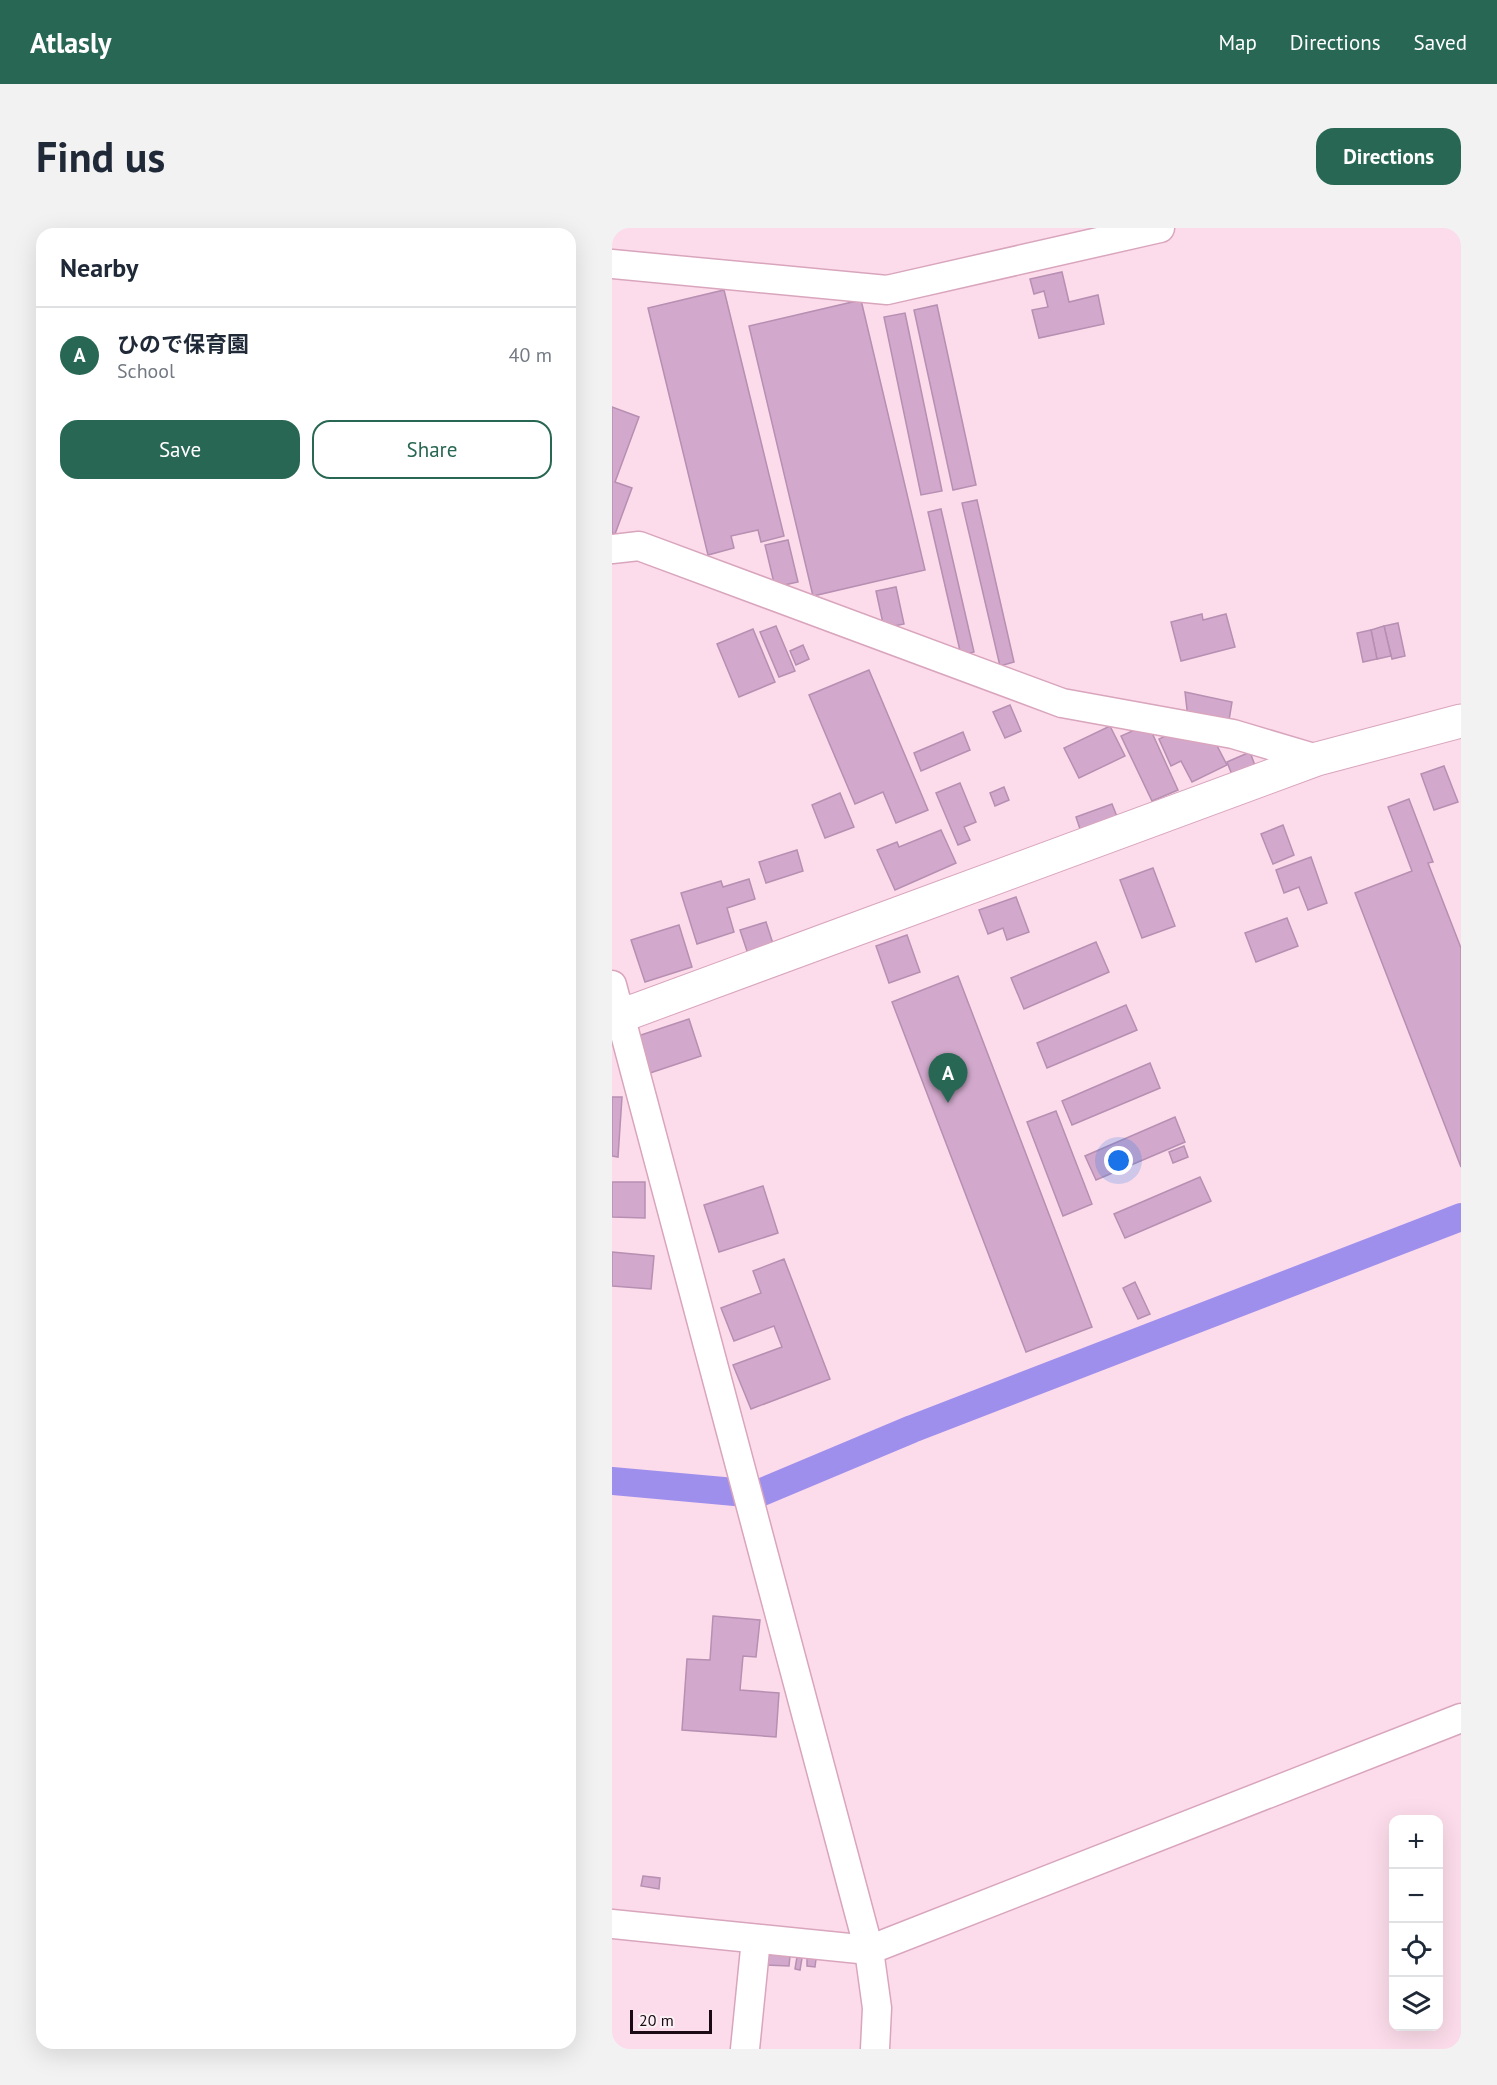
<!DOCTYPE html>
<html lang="en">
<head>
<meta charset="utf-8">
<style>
	body { margin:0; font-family:"PT Sans","Noto Sans JP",sans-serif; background:#f2f2f3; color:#1f2937 }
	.controls { position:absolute; right:18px; bottom:18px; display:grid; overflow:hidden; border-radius:12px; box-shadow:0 6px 24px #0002 }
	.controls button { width:54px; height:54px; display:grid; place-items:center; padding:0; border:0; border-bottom:2px solid #e0e1e3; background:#fff; color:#1f2937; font:30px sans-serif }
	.scale { position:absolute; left:18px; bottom:15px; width:82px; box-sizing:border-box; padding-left:6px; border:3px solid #1b0a13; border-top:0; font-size:16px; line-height:21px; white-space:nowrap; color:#1b0a13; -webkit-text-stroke:4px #fbf0f4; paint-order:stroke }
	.you { position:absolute; left:507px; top:933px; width:21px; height:21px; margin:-15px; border:4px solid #fff; border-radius:50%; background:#1a73e8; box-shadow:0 0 0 9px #1a73e833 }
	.badge { display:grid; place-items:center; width:39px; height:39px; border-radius:50%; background:#286753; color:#fff; font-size:20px; font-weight:700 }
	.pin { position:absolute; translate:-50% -50px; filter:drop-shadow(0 2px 3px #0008) }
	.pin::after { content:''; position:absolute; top:32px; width:21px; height:18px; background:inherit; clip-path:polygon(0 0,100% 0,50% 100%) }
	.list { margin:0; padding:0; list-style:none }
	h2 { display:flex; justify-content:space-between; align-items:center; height:78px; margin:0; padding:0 24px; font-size:26px }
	h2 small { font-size:20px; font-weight:400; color:#747a83 }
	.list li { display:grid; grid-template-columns:39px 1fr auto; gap:18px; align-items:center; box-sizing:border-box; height:96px; padding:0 24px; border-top:2px solid #e0e1e3 }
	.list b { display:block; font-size:22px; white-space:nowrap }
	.list p { margin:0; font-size:20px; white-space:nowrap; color:#747a83 }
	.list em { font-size:20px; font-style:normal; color:#747a83 }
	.actions { display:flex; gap:12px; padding:18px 24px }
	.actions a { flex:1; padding:14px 0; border:2px solid #286753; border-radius:18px; text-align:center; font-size:21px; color:#286753 }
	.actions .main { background:#286753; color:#fff }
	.icon { flex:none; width:33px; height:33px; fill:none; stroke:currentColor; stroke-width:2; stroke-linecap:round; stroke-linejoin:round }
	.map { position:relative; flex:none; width:849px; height:1821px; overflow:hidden; border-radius:18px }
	header { display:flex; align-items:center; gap:36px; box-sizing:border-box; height:84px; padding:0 30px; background:#286753; color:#fff }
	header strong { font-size:28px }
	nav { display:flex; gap:33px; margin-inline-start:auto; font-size:21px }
	.intro { display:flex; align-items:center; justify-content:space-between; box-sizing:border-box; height:144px; padding:0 36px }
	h1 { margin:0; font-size:42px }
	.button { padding:15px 27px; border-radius:18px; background:#286753; color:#fff; font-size:21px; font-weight:700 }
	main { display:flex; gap:36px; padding:0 36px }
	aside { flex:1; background:#fff; border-radius:18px; box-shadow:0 6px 24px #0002 }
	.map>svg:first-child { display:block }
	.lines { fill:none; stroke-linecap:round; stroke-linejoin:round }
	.canal { stroke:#9f8fed; stroke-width:28 }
	.building { fill:#d2a9cd; stroke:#b78fb2; stroke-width:1.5 }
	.minor-casing { stroke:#d9a5bd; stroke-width:31 }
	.tertiary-casing { stroke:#d9a5bd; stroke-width:35 }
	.minor { stroke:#fff; stroke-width:28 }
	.tertiary { stroke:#fff; stroke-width:33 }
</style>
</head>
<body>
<header>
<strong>Atlasly</strong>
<nav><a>Map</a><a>Directions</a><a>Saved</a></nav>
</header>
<div class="intro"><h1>Find us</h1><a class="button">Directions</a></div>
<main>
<aside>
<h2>Nearby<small></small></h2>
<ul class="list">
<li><span class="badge">A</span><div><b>ひので保育園</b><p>School</p></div><em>40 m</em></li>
</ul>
<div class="actions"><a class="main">Save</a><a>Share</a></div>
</aside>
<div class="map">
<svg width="849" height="1821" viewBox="0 0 849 1821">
	<rect width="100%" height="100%" fill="#fcdcea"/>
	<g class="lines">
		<polyline class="canal" points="0,1253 145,1266 300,1201 849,989"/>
	</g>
	<g class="building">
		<polygon points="450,44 457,74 486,67 492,96 427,110 420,82 436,79 432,63 422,66 418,51"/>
		<polygon points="112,62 172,308 149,314 146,302 119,308 122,320 96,327 36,80"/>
		<polygon points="249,72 313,342 201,368 137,98"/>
		<polygon points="325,77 364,257 341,262 302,82"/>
		<polygon points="293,85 330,263 309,267 272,89"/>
		<polygon points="0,179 27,189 3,254 20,260 3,306 0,305"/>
		<polygon points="365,272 402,434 388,438 350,275"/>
		<polygon points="329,281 362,424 349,427 316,284"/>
		<polygon points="176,312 186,354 163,359 153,317"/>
		<polygon points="284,359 292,396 272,400 264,363"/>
		<polygon points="590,386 591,392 614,386 623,419 569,433 559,394"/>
		<polygon points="786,395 793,428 780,431 772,398"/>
		<polygon points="164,398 183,443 167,449 148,404"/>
		<polygon points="772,398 779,428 765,431 759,402"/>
		<polygon points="141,401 163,454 127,469 105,416"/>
		<polygon points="759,402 765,431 751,434 745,405"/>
		<polygon points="191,417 197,431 184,437 178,423"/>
		<polygon points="257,442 316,582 284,595 271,564 243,576 197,467"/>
		<polygon points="573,464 620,474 616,498 576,490"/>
		<polygon points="398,477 409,503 393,510 381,484"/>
		<polygon points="536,496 566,562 540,573 509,508"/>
		<polygon points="498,498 513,528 467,550 452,520"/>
		<polygon points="572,499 600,508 615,537 580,554 569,533 559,538 547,511"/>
		<polygon points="351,504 358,522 309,543 302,525"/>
		<polygon points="638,524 645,543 622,552 615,534"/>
		<polygon points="832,538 846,574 822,582 809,546"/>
		<polygon points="348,555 364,594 352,599 358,612 346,617 324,565"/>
		<polygon points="392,559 397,572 383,578 378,565"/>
		<polygon points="228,565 242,599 213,610 200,577"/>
		<polygon points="797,571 821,634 816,635 849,720 849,939 743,665 800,643 776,579"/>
		<polygon points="500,576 508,596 471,610 464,589"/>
		<polygon points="671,597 682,627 661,636 649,606"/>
		<polygon points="329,602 344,635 283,662 265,622 285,614 287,619"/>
		<polygon points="185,622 191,643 154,655 147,634"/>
		<polygon points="699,629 715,675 696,682 687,659 672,665 664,642"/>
		<polygon points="541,640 563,698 530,710 508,652"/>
		<polygon points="137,651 143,671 115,680 122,704 85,716 69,665 109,653 111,659"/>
		<polygon points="404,669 417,704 395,712 391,700 376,706 367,682"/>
		<polygon points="675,690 686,718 644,734 633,705"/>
		<polygon points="154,694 163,722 137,729 128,702"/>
		<polygon points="67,697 80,739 33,754 19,712"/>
		<polygon points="295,707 308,744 277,755 264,718"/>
		<polygon points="484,714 497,744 412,781 399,750"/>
		<polygon points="346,748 480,1099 414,1124 280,774"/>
		<polygon points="514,777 525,802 435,840 425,815"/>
		<polygon points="77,791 89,828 38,845 26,808"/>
		<polygon points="538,835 548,860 460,897 450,873"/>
		<polygon points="0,869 10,869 6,929 0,928"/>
		<polygon points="444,883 480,976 451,988 415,894"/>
		<polygon points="563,889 573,914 484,952 473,928"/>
		<polygon points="572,918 576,929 561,935 557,924"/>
		<polygon points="588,949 599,973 513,1010 502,986"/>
		<polygon points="0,954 33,954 33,990 0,989"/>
		<polygon points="151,958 166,1005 107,1024 92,977"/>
		<polygon points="0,1024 42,1028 39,1061 0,1058"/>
		<polygon points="172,1031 218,1151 139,1181 121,1137 170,1119 162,1098 122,1113 109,1080 149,1065 141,1043"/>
		<polygon points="523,1054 538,1086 526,1091 511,1060"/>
		<polygon points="101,1388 148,1392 144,1429 131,1428 128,1462 167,1465 164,1509 70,1502 75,1431 98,1432"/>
		<polygon points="31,1648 48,1650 47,1661 29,1658"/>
		<polygon points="154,1726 178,1728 177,1738 154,1737"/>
		<polygon points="185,1729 190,1730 188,1742 183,1741"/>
		<polygon points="195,1730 204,1731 203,1739 195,1738"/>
	</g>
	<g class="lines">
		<g class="minor-casing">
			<g id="minor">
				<polyline points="0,36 275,62 548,0"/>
				<polyline points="0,321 27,318 450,475 621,506 705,531"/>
				<polyline points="0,757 257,1722 265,1780 263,1821"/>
				<polyline points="0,1696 257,1722 849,1490"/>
				<polyline points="133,1821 144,1711"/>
			</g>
		</g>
		<g class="tertiary-casing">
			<polyline id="tertiary" points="7,784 22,783 705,531 849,493"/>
		</g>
		<use href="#minor" class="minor"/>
		<use href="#tertiary" class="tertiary"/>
	</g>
</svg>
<div class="controls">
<button>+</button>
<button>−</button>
<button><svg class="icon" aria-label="locate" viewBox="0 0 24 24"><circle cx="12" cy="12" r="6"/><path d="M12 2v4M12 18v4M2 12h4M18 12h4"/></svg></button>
<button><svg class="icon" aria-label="layers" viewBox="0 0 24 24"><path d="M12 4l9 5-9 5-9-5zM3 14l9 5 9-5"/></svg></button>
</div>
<div class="scale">20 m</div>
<div class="you"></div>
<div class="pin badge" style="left:336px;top:875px">A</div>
</div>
</main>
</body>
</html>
